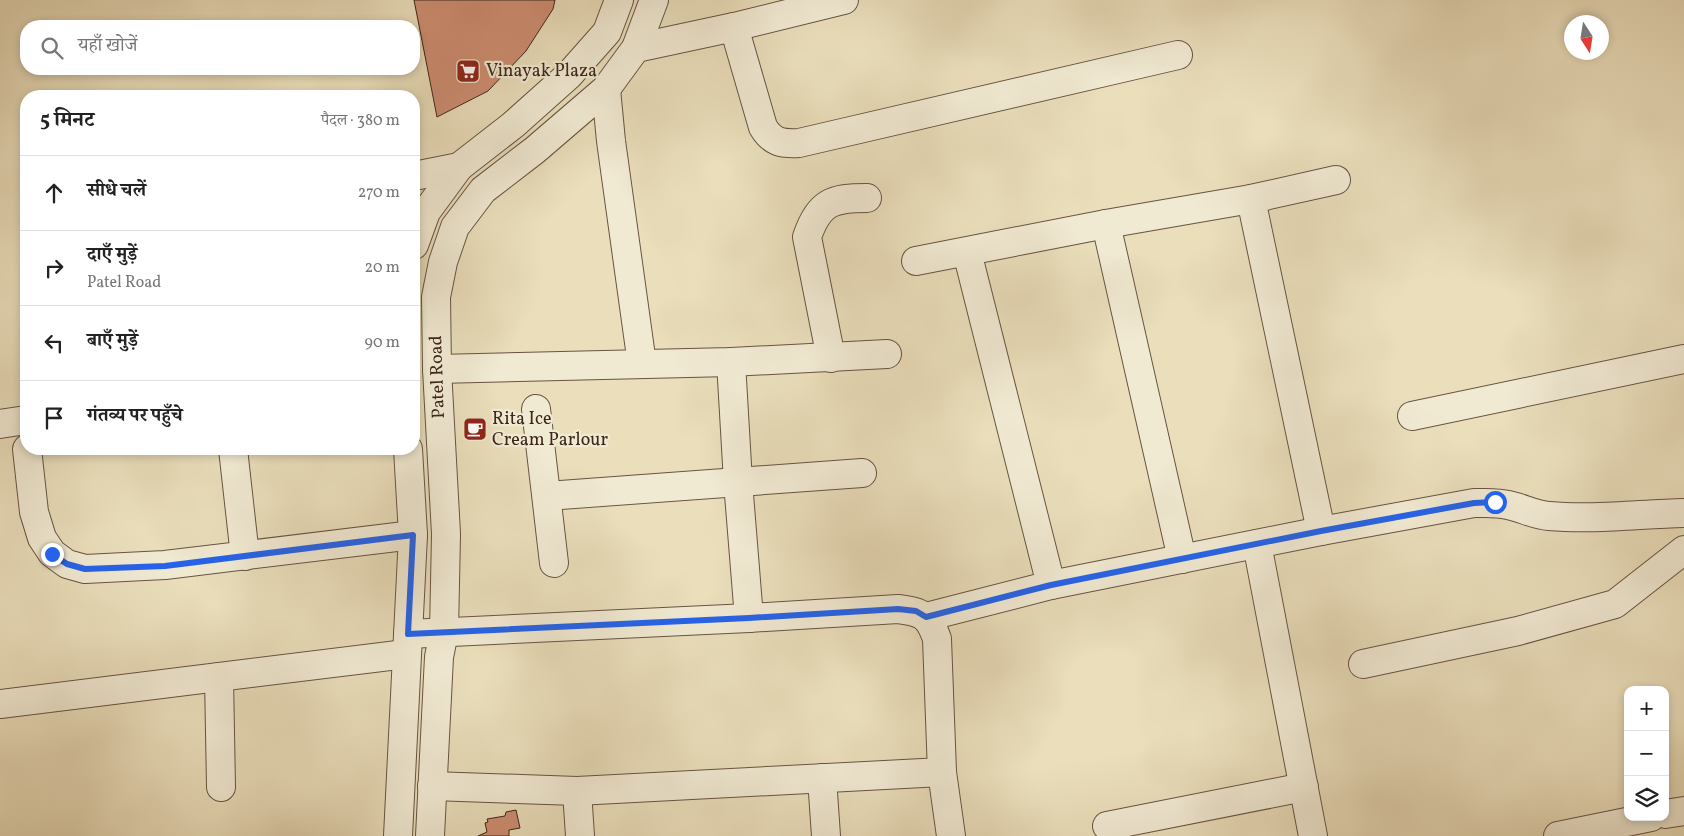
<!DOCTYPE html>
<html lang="hi">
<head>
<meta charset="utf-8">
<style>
	body { margin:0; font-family:Vollkorn,"Noto Serif Devanagari",serif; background:#f6f6f6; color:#222 }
	.controls { position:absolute; right:15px; bottom:15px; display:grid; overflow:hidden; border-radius:10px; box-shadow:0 2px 8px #0003 }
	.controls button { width:45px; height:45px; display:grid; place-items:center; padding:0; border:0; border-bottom:1px solid #e0e0e0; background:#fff; color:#222; font:25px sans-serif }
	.compass { position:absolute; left:1564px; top:15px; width:45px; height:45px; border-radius:50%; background:#fff; box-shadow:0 2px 8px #0003; rotate:168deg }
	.stop { position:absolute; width:15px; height:15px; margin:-11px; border:4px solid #2563eb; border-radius:50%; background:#fff }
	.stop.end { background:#2563eb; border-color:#fff; box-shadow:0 1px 5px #0008 }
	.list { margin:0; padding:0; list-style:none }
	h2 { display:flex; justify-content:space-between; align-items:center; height:65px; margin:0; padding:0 20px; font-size:21px }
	h2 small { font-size:16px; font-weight:400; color:#767676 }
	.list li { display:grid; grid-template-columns:32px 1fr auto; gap:15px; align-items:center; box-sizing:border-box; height:75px; padding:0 20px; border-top:1px solid #e0e0e0 }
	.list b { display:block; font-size:19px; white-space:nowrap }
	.list p { margin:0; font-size:16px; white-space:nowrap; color:#767676 }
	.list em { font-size:16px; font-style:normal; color:#767676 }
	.icon { flex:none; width:28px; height:28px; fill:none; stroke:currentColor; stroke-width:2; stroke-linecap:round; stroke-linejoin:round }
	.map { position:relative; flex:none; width:1684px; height:836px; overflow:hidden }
	.search { position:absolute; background:#fff; box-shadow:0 2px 8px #0003; left:20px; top:20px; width:400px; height:55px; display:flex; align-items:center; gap:12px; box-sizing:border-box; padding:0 18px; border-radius:20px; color:#767676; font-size:19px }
	.panel { position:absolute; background:#fff; box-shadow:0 2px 8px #0003; left:20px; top:90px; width:400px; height:365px; border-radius:20px }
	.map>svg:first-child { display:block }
	.building { fill:#cd8d71; stroke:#3b261a }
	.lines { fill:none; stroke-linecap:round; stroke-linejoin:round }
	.minor-casing { stroke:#675442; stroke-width:30 }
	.minor { stroke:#f1ead3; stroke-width:28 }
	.route { stroke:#2563eb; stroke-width:6 }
	.labels { text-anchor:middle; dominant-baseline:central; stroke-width:4.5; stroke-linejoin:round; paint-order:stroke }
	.poi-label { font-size:18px; fill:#3b261a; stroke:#f1ead3; text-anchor:start }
	.street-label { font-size:18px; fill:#3b261a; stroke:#f1ead3 }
</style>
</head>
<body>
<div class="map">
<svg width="1684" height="836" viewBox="0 0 1684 836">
	<rect width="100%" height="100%" fill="#eadebb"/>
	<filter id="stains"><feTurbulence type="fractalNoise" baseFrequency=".004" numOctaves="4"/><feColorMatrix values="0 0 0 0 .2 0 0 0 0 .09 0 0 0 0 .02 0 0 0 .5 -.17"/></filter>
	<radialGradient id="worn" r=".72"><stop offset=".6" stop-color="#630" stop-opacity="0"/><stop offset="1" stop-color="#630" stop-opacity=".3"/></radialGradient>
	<g class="building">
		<polygon points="414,0 555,0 553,9 526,51 488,91 437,117"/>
		<polygon points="516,810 520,828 509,830 509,836 478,836 487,832 485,823 488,822 487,819 505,816 506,812"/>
	</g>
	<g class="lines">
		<g class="minor-casing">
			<g id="minor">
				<path d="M734,27L763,127C772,142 781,144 799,143L1178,55"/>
				<polyline points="636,48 734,27 844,0"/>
				<polyline points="606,89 611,141 642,364"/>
				<polyline points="414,176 459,167"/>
				<polyline points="1251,199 1321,531"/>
				<polyline points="1106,224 1182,559"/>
				<polyline points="414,245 426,212 459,167 513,125 569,75 607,32 619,0"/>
				<polyline points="967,252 1051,585"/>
				<polyline points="916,261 1106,224 1251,199 1336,180"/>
				<path d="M831,358L807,237C819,202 832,198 867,198"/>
				<polyline points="731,362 738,482 749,618"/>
				<polyline points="437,369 731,362 887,354"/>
				<polyline points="536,409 554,563"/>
				<polyline points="1412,416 1684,359"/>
				<polyline points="0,424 26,420"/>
				<polyline points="27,449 34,512 42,538 52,553 67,564 85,569 165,565 413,535"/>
				<polyline points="233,449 245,556"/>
				<polyline points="547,496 862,473"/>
				<polyline points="1257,544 1313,836"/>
				<path d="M926,617L1051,585L1321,531L1474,503C1486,503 1497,502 1508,505C1523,508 1534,515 1549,516C1593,520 1640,514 1684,513"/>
				<path d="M408,634L749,618L898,609C922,612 929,615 937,639L942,772L951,836"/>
				<polyline points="1363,664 1518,631 1615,604 1684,550"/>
				<polyline points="219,677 221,787"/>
				<polyline points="0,704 406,654"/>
				<polyline points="822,778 826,836"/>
				<polyline points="432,786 577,791 942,772"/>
				<polyline points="577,791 580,836"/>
				<polyline points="1665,814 1684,811"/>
				<polyline points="1107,826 1304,787"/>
				<polyline points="398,836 413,535 408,449"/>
				<polyline points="430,836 439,657 444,632 446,534 437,369 436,297 443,262 455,227 483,190 535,150 606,89 636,48 654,0"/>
				<polyline points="1558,836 1651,817"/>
			</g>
		</g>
		<use href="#minor" class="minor"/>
	</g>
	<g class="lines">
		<polyline class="route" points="52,554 67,564 85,569 165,566 413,535 408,634 749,618 898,609 916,611 926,617 1051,585 1321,531 1474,503 1495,502"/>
	</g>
	<defs>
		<g id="supermarket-square" transform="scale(1.25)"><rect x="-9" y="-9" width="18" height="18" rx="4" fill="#8f2418" stroke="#f1ead3"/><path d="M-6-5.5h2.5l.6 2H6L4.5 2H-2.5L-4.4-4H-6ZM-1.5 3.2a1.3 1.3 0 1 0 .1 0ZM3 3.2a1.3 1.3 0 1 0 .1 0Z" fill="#fff"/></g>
		<g id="cafe-square" transform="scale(1.25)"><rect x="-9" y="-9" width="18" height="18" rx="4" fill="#8f2418" stroke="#f1ead3"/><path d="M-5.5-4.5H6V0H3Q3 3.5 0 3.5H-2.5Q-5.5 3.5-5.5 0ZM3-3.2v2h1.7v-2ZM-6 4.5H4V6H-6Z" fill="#fff"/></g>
	</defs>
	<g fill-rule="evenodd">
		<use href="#supermarket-square" x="468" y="71"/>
		<use href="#cafe-square" x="475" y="429"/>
	</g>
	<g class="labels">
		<g class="poi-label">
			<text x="486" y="71">Vinayak Plaza</text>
			<text x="492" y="419">Rita Ice<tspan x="492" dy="21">Cream Parlour</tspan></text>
		</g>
		<g class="street-label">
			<text transform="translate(438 377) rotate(-92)">Patel Road</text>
		</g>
	</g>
	<rect width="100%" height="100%" filter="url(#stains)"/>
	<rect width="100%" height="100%" fill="url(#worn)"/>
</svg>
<div class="controls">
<button>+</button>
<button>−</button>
<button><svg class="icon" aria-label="layers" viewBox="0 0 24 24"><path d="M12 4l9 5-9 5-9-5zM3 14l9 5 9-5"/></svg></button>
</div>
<svg class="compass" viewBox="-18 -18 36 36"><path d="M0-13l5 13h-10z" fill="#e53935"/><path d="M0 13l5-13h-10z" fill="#767676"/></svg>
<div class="stop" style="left:1495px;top:502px"></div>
<div class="stop end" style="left:52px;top:554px"></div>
<div class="search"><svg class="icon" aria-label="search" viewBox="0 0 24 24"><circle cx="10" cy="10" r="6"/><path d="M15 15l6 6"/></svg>यहाँ खोजें</div>
<section class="panel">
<h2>5 मिनट<small>पैदल · 380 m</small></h2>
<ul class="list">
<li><svg class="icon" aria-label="ahead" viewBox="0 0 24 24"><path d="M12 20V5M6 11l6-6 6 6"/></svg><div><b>सीधे चलें</b></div><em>270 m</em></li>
<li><svg class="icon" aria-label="right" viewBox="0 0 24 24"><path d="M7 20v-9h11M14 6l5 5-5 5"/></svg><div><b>दाएँ मुड़ें</b><p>Patel Road</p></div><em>20 m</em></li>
<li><svg class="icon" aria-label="left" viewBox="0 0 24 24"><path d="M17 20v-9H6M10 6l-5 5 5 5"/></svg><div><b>बाएँ मुड़ें</b></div><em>90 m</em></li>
<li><svg class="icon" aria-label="arrive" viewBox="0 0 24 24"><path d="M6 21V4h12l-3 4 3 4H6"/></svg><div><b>गंतव्य पर पहुँचे</b></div></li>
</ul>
</section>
</div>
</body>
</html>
